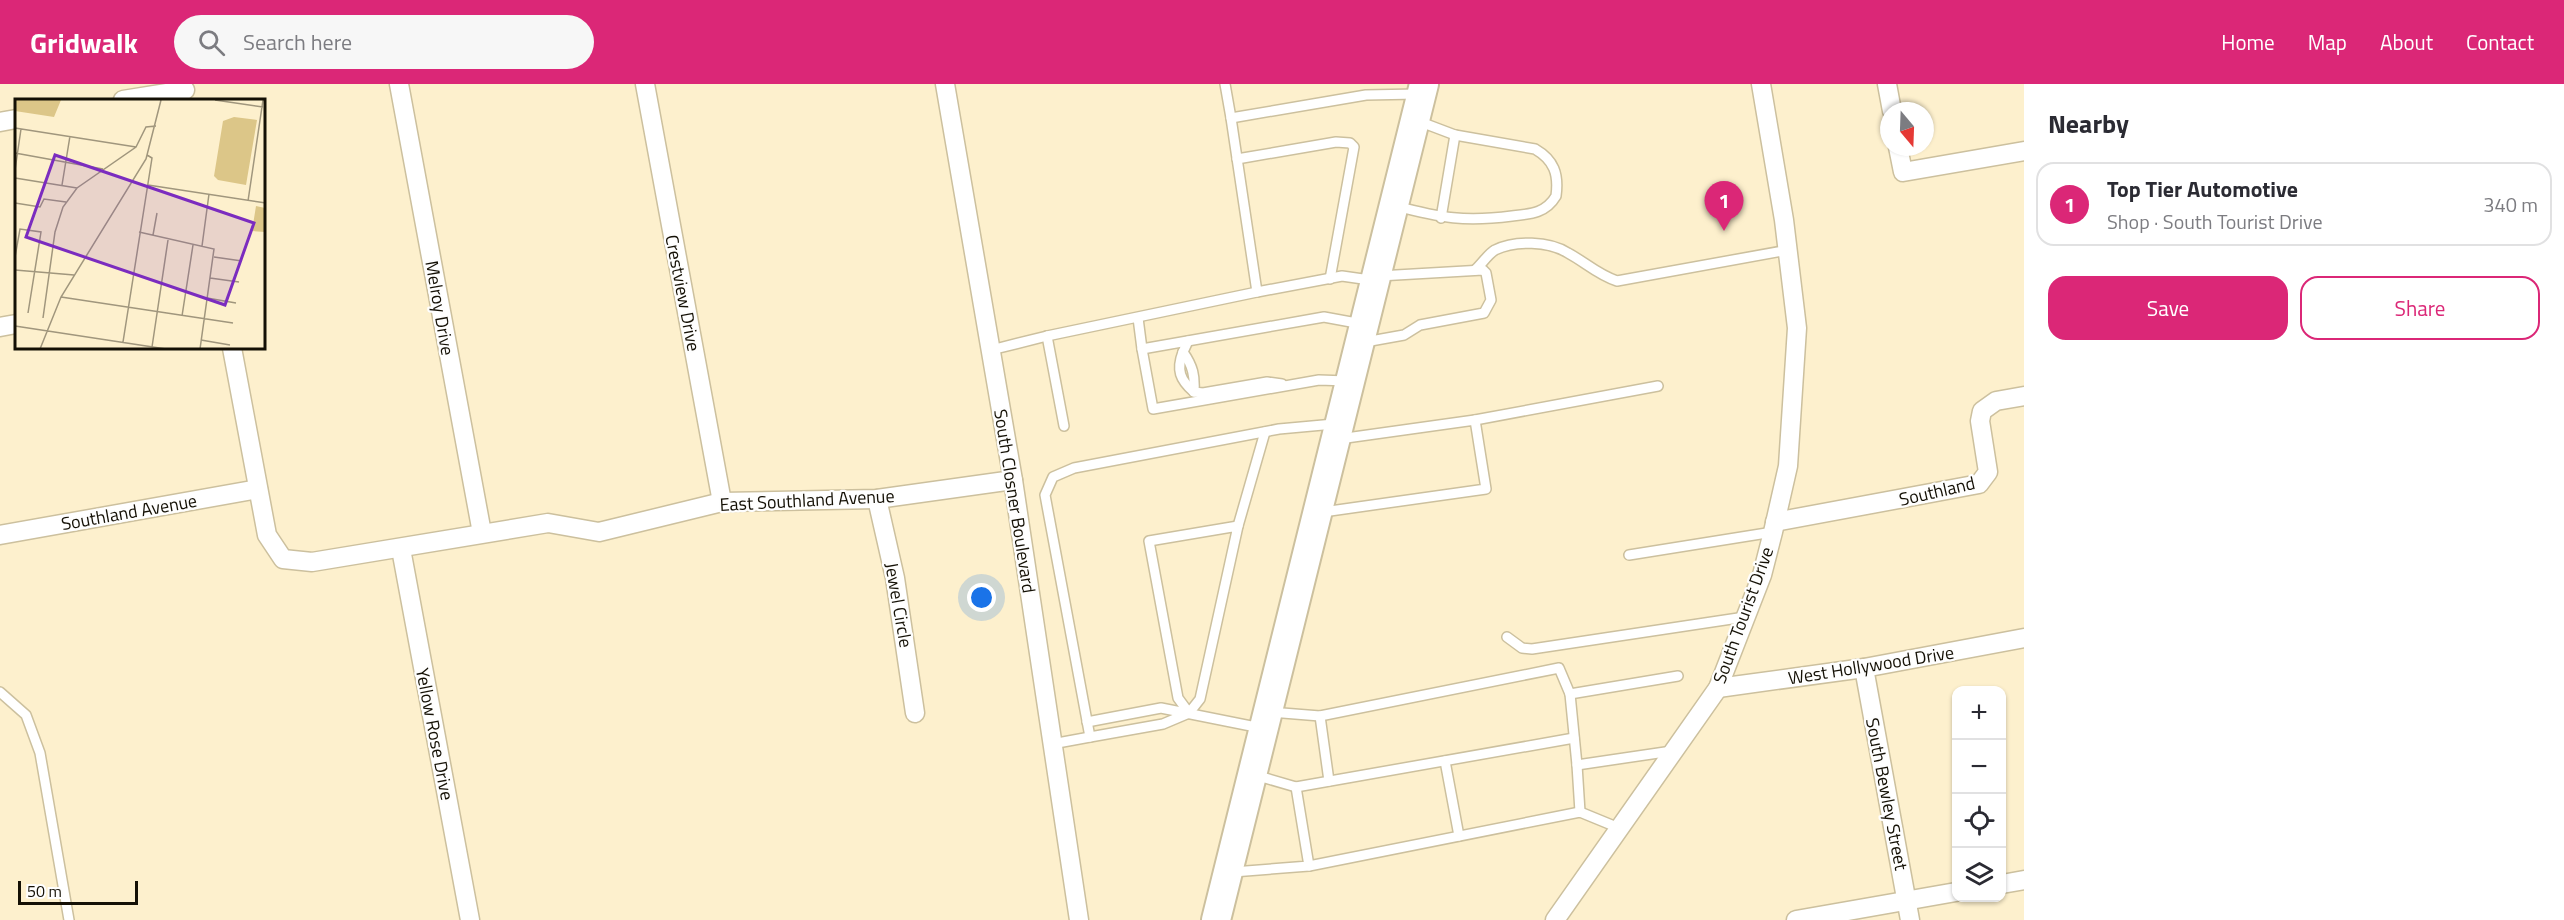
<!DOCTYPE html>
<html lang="en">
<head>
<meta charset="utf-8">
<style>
	body { margin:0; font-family:"Titillium Web",sans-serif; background:#f7f7f7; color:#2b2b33 }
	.controls { position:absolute; right:18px; bottom:18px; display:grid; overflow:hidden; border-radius:12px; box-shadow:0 2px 4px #0004 }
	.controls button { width:54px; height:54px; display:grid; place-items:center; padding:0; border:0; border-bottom:2px solid #e1e1e2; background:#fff; color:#2b2b33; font:30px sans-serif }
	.compass { position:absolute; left:1880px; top:18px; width:54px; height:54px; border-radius:50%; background:#fff; box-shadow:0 2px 4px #0004; rotate:161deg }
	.scale { position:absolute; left:18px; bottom:15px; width:120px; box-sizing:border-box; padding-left:6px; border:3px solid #141005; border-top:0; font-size:16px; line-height:21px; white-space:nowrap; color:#141005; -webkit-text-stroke:4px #fefefe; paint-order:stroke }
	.you { position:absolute; left:982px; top:514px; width:21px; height:21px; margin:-15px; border:4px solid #fff; border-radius:50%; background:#1a73e8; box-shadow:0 0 0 9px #1a73e833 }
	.badge { display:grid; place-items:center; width:39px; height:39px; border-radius:50%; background:#db2777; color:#fff; font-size:20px; font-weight:700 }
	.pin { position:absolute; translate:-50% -50px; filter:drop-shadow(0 2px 3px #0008) }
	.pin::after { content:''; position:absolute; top:32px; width:21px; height:18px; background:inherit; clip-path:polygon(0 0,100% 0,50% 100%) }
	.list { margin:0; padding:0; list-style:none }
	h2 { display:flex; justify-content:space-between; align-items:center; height:78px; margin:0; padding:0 24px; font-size:26px }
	h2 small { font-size:20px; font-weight:400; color:#7c7c81 }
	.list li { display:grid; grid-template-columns:39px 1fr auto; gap:18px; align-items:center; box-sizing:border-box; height:84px; margin:0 12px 12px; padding:0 12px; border:2px solid #e1e1e2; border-radius:18px }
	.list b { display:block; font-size:22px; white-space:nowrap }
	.list p { margin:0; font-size:20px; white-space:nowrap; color:#7c7c81 }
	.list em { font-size:20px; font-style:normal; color:#7c7c81 }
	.actions { display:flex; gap:12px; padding:18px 24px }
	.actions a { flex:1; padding:14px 0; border:2px solid #db2777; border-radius:18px; text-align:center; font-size:21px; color:#db2777 }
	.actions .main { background:#db2777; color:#fff }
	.icon { flex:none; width:33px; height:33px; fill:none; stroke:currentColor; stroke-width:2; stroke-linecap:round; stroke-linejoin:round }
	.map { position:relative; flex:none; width:2024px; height:836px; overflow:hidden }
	header { display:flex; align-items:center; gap:36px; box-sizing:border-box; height:84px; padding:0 30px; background:#db2777; color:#fff }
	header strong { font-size:28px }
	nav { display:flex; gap:33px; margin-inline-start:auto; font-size:21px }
	.search { width:420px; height:54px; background:#f7f7f7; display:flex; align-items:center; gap:15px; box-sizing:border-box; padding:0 21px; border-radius:33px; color:#7c7c81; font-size:22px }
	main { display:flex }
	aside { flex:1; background:#fff }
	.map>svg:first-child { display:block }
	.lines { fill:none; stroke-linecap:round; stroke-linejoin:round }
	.service-casing { stroke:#ccc09e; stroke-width:12 }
	.minor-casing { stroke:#ccc09e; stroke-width:21 }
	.primary-casing { stroke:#ccc09e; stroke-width:32 }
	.service { stroke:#fff; stroke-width:9 }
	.minor { stroke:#fff; stroke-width:18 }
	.primary { stroke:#fff; stroke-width:28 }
	.labels { text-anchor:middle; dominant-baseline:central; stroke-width:4.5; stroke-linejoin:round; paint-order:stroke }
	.street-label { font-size:18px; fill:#141005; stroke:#fefefe }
	.inset-road { fill:none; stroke:#a0967d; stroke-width:1.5 }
	.view { fill:#7b2cbf; fill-opacity:0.15; stroke:#7b2cbf; stroke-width:3 }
	.inset-edge { fill:none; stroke:#141005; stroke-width:3 }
</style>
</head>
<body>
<header>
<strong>Gridwalk</strong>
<div class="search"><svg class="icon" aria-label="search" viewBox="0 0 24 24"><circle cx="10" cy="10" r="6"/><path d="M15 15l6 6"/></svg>Search here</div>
<nav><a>Home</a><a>Map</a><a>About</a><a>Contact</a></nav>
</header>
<main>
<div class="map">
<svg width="2024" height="836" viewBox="0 0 2024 836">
	<rect width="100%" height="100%" fill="#fdf0cd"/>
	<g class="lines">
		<g class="service-casing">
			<g id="service">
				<polyline points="1225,0 1231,34"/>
				<polyline points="1237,75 1336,58 1350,59 1354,63 1330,195"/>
				<path d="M1396,122C1441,134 1465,138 1512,132C1531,130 1546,129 1556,112C1559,90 1554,76 1535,65L1455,51L1418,37"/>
				<polyline points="1441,134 1455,51"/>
				<path d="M1475,186C1481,181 1488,170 1495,166C1515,156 1549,157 1568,169C1585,178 1598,191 1617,197L1788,166"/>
				<polyline points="1370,196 1342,192 1257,208 1231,34 1366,11 1417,10"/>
				<polyline points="1138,234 1142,265"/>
				<polyline points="1047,252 1064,342"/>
				<path d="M1188,257L1183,268C1193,282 1195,292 1194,308L1203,309L1267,298L1282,300"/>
				<polyline points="1365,258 1404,251 1420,241 1484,229 1491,216 1486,189 1483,186 1379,192"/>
				<polyline points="991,266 1047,252 1257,208"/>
				<path d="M1183,268C1176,286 1180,296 1194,308"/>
				<polyline points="1347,297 1319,296 1153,325 1142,265 1324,233 1362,240"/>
				<polyline points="1475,336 1658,302"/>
				<polyline points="1323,428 1486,405 1475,336 1339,355"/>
				<polyline points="1238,442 1265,348"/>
				<polyline points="1629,471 1773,448"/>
				<polyline points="1507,553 1522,564 1532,565 1745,533"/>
				<polyline points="0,608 26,631 40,669 69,836"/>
				<polyline points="1570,610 1577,681 1672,667"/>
				<polyline points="1270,628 1320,632 1559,584 1570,610 1678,592"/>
				<polyline points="1189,629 1178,614 1149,457 1238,442 1200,615 1189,629 1163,640 1090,653 1045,411 1053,393 1074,384 1279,345 1334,340"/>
				<polyline points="1320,632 1329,697"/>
				<polyline points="1087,638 1161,624 1261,644"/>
				<polyline points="1052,660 1090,653"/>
				<polyline points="1445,677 1459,752"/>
				<polyline points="1577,681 1580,728"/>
				<polyline points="1255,691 1296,703 1574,654"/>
				<polyline points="1309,782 1580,728 1619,744"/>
				<polyline points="1233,788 1309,782 1296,703"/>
			</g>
		</g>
		<g class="minor-casing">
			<g id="minor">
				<polyline points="399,0 482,449"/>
				<polyline points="645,0 722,418"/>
				<polyline points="945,0 1013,396 1079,836"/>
				<polyline points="1887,0 1892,27"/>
				<polyline points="123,16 185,6"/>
				<polyline points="0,38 16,35"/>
				<polyline points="1898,63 1903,88 2024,67"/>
				<polyline points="0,243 16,240"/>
				<polyline points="232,264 267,451 283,475 312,478 548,439 599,448 722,418 877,415 1013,396"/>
				<polyline points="877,415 895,494 915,629"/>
				<polyline points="1775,438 1979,400 1988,388 1980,337 1982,327 1996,317 2024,312"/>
				<polyline points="0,451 258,405"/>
				<polyline points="401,465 470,836"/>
				<polyline points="1864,584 1910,836"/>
				<polyline points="1718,604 1864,584 2024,554"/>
				<polyline points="2002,800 2024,796"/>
				<polyline points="1555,836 1718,604 1762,491 1773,448 1788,382 1797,244 1784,136 1761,0"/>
				<polyline points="1796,836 1956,808"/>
			</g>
		</g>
		<g class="primary-casing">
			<polyline id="primary" points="1216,836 1424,0"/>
		</g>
		<use href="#service" class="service"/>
		<use href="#minor" class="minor"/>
		<use href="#primary" class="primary"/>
	</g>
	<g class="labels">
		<g class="street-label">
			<text transform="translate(683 209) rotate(79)">Crestview Drive</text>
			<text transform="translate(440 224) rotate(80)">Melroy Drive</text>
			<text transform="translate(1937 407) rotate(-13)">Southland</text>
			<text transform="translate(807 416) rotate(-3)">East Southland Avenue</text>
			<text transform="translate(1015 417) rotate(81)">South Closner Boulevard</text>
			<text transform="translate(129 428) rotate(-10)">Southland Avenue</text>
			<text transform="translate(899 521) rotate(80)">Jewel Circle</text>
			<text transform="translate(1743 531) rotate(-70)">South Tourist Drive</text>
			<text transform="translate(1871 581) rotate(-9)">West Hollywood Drive</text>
			<text transform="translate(435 650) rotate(79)">Yellow Rose Drive</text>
			<text transform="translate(1887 710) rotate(79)">South Bewley Street</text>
		</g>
	</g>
	<g transform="translate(15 15)">
		<rect width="250" height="250" fill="#fdf0cd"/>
		<path d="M0,1H46L39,18L0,12ZM219,18L242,21L231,86L203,81L199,77L208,22ZM241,107L250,109V133L237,132Z" fill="#dcc688"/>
		<path class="inset-road" d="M200,1L248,8M0,29L121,48M0,54L88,70M0,71L6,30M0,79L62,89M47,86L55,37M133,86L251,104M233,102L248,1M0,104L25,108L29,100L51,103M124,133L199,150L185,250M138,136L142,114M187,147L194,95M0,158L5,130L26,133L13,214M199,158L227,162M0,171L59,176M195,179L224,183M46,198L218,224M192,199L221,204M167,217L178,146M28,219L40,133L48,108L62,89L121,48L131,28L141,27M0,227L151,250M186,241L215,246M108,243L137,59L132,56M137,248L153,141M25,250L46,198L131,60L146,1"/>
		<path class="view" d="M40,56L239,124L210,206L11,138Z"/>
		<rect width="250" height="250" class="inset-edge"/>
	</g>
</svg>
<div class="controls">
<button>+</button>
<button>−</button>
<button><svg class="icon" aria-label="locate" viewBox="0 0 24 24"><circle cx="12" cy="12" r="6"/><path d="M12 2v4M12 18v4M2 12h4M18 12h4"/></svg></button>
<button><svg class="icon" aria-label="layers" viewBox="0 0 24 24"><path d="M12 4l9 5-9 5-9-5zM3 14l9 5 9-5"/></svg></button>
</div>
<svg class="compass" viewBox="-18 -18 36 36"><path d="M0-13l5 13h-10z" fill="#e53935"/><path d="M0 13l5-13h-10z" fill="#7c7c81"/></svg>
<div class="scale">50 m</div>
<div class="you"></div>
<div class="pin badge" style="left:1724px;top:147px">1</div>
</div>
<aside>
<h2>Nearby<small></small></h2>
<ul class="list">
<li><span class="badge">1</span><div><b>Top Tier Automotive</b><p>Shop · South Tourist Drive</p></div><em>340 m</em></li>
</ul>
<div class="actions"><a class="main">Save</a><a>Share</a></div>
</aside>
</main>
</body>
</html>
